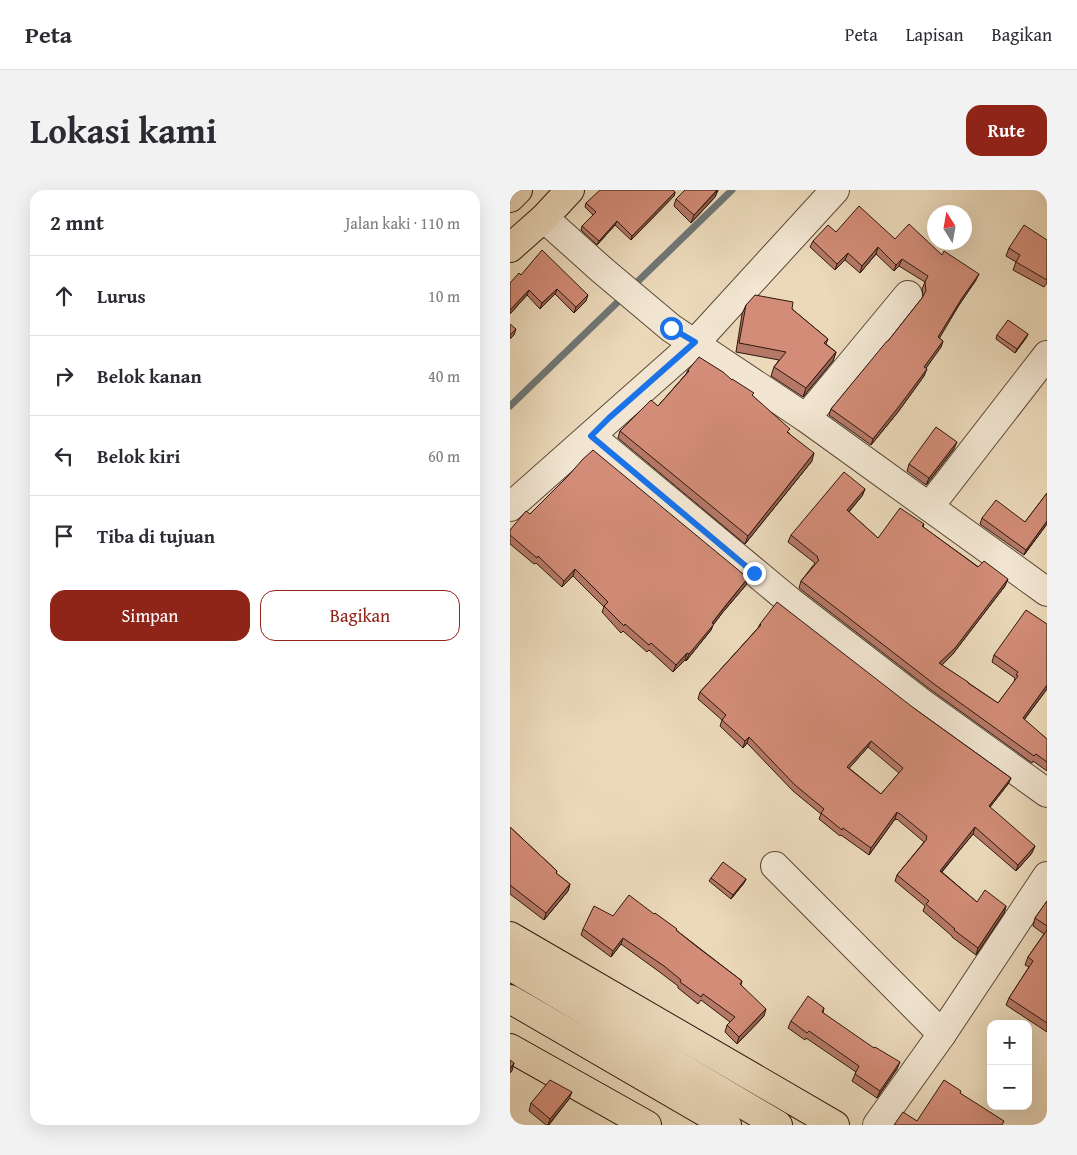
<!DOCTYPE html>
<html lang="id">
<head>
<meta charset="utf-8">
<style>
	body { margin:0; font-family:"Gentium Book Plus",serif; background:#f2f2f3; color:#2b2b33 }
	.controls { position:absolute; right:15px; bottom:15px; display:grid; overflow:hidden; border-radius:10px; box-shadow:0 5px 20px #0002 }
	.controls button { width:45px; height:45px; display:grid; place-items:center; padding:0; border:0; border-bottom:1px solid #e1e1e2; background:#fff; color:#2b2b33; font:25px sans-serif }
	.compass { position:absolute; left:417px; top:15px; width:45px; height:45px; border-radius:50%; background:#fff; box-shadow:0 5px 20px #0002; rotate:349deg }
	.stop { position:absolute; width:15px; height:15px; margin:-11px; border:4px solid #1a73e8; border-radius:50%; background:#fff }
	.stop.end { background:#1a73e8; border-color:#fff; box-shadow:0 1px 5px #0008 }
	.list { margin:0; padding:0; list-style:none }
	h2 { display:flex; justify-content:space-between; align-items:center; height:65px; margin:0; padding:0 20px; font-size:21px }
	h2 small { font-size:16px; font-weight:400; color:#7c7c81 }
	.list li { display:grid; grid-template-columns:32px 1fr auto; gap:15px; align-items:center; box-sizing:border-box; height:80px; padding:0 20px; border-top:1px solid #e1e1e2 }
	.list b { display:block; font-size:19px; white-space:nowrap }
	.list em { font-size:16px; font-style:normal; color:#7c7c81 }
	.actions { display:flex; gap:10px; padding:15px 20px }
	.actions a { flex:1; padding:11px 0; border:1px solid #8f2418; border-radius:15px; text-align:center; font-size:18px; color:#8f2418 }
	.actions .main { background:#8f2418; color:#fff }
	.icon { flex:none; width:28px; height:28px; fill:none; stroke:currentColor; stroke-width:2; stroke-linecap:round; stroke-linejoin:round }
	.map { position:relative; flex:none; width:537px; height:935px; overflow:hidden; border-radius:15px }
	header { display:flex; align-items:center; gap:30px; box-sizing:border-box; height:70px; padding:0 25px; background:#fff; border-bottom:1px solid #e1e1e2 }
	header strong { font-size:24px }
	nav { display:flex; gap:28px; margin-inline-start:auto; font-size:18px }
	.intro { display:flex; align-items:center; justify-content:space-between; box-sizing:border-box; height:120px; padding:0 30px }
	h1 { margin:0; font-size:35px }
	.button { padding:12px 22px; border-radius:15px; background:#8f2418; color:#fff; font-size:18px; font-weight:700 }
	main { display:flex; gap:30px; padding:0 30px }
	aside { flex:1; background:#fff; border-radius:15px; box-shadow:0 5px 20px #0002 }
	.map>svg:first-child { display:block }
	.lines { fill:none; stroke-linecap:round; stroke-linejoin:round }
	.stream { stroke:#707776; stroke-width:7 }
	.minor-casing { stroke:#5c4839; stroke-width:30 }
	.highway-casing { stroke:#2c170e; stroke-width:30 }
	.minor { stroke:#f2e6d2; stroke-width:28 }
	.highway { stroke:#ebd9ba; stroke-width:28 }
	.wall { fill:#b57866; stroke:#2c170e; fill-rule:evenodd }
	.shaded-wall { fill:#936253; stroke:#2c170e }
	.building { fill:#d28c77; stroke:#2c170e; fill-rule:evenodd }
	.route { stroke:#1a73e8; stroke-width:6 }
</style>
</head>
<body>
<header>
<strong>Peta</strong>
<nav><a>Peta</a><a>Lapisan</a><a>Bagikan</a></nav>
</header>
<div class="intro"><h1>Lokasi kami</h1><a class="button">Rute</a></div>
<main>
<aside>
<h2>2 mnt<small>Jalan kaki · 110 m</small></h2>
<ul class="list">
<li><svg class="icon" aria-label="ahead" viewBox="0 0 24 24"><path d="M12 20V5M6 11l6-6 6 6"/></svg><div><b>Lurus</b></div><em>10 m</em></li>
<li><svg class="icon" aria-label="right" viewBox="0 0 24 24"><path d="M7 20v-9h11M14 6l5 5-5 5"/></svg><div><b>Belok kanan</b></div><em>40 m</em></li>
<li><svg class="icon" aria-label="left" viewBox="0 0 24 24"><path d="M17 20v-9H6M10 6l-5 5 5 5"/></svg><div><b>Belok kiri</b></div><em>60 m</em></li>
<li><svg class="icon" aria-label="arrive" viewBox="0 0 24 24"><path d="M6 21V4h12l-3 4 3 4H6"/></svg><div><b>Tiba di tujuan</b></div></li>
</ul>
<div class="actions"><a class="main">Simpan</a><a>Bagikan</a></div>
</aside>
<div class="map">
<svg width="537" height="935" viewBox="0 0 537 935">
	<rect width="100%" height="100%" fill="#ebd9ba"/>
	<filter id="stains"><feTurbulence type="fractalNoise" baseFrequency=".004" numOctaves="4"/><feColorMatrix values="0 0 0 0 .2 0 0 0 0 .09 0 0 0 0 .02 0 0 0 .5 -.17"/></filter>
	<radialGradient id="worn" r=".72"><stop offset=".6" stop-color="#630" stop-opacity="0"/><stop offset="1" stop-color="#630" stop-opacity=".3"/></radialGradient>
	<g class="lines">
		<g class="stream">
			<polyline points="122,97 222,0"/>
			<polyline points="0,216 115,105"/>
		</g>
		<g class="minor-casing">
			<g id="minor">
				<polyline points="34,28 92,80 161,138 296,228 537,402"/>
				<polyline points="296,228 398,105"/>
				<polyline points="81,246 281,412 412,513 537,603"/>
				<polyline points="0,317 185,153 325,0"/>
				<polyline points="419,317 537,165"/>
				<polyline points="265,676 432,844"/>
				<polyline points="367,935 432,844 537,686"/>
			</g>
		</g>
		<g class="highway-casing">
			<g id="highway">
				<polyline points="0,8 8,0"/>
				<polyline points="0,58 34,28 60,0"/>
				<polyline points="0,746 325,935"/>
				<polyline points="0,776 268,935"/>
				<polyline points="0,809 217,935"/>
				<polyline points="0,858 137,935"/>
			</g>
		</g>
		<use href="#minor" class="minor"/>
		<use href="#highway" class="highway"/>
	</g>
	<g class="wall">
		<polygon points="208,0 205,7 181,33 164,16 166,9"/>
		<polygon points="165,2 164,6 121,50 105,35 87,55 71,40 72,36 83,25 75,17 76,13"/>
		<polygon points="326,42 385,49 432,65 466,90 449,115 429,148 433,151 431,157 416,178 414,186 388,222 361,255 319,225 321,219 378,151 412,108 413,106 412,99 415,92 389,76 384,81 366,64 350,83 335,70 325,80 300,57 303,51"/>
		<polygon points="537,50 537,93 534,97 503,80 506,72 496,66 499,58"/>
		<polygon points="11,85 76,111 64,123 45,104 30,119 17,105 0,124 0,93"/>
		<polygon points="236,115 282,119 318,149 316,154 326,162 323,171 293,207 261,186 264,177 269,170 226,162 232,124"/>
		<polygon points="518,144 516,148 505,163 486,149 487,145"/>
		<polygon points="178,180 222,190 243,206 279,243 302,271 235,354 108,248 110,241 148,216 176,184"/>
		<polygon points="444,259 416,295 397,281 399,274"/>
		<polygon points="355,299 352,306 339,322 368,348 414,334 413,337 495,396 442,465 432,475 488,513 504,492 505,488 482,472 484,465 537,499 514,530 537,549 537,581 523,571 522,573 421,500 289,398 291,391 305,373 278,352 281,345"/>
		<polygon points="537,303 537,334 514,365 470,334 472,328 515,332"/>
		<polygon points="20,324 236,395 213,422 203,435 201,440 176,471 175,470 163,482 139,460 137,462 113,441 111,443 92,422 94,417 63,386 52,397 26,373 24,374 0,354 0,340"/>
		<path d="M250,434L405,519L501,588L498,594L480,617L522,663L506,681L463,644L432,682L467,712L496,716L494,723L466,765L442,747V746L413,721L415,716L385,691L387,685L414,652L387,629L386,630L385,629L359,665L331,645L330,646L309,629L311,624L283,601L237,553L233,558L210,536L212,530L188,509L190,502L248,438ZM358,557L389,583L371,604L339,578Z"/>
		<polygon points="0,637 47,681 46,683 60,694 58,701 34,730 0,704"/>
		<polygon points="201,688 236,689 234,693 221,709 199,691"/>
		<polygon points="537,711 537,842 496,815 499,808 519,777 515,775 518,767 534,744 523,736 525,728"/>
		<polygon points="103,726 166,740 232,791 231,795 254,826 227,854 215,842 217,835 220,832 191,810 188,814 168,798 168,796 151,783 111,754 101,767 71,745 73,739"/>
		<polygon points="314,818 313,823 387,879 367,908 342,891 346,882 296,848 295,850 278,838 281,831"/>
		<polygon points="59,909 39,935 36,935 19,921 21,913"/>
	</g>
	<g class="shaded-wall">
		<polygon points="208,0 205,7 181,33 184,25"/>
		<polygon points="165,2 164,6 121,50 122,46"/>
		<polygon points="107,31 105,35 87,55 89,51"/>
		<polygon points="368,57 366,64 350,83 352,76"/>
		<polygon points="338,63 335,70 325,80 327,74"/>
		<polygon points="392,69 389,76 384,81 386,75"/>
		<polygon points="469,84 466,90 449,115 426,154 428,147 452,108"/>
		<polygon points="47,99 45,104 30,119 32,113"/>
		<polygon points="19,100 17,105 0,124 0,120"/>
		<polygon points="78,105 76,111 64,123 66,117"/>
		<polygon points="6,139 4,145 0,149 0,145"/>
		<polygon points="518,144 516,148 505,163 507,159"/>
		<polygon points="433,151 431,157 412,184 414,177"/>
		<polygon points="326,162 323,171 293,207 296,198"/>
		<polygon points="417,179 414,186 388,222 361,255 363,249"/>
		<polygon points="447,252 444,259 416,295 419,288"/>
		<polygon points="304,263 302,271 235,354 238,346"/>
		<polygon points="355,299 352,306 334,327 337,320"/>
		<polygon points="537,331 537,334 514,365 516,360"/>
		<polygon points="65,379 63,386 52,397 54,391"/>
		<polygon points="238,388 236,395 213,422 203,435 201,440 176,471 179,464 202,433"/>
		<polygon points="498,389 495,396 442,465 427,480 429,473"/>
		<polygon points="177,463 175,470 163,482 166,475"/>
		<polygon points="537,495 537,499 510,535 513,528"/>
		<polygon points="239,547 237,553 233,558 235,551"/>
		<polygon points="361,551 358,557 335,583 337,577"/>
		<polygon points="501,588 498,594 476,622 479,616"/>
		<polygon points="387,622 385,629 359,665 361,658"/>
		<polygon points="465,637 463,644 427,687 430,681"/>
		<polygon points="525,656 522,663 506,681 508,675"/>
		<polygon points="236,689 234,693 221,709 223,705"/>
		<polygon points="60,694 58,701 34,730 36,723"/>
		<polygon points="496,716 494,723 466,765 468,758"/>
		<polygon points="113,748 111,754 101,767 103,761"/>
		<polygon points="256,819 254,826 227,854 229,847"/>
		<polygon points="390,872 387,879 367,908 370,901"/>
		<polygon points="4,873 2,881 0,883 0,879"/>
		<polygon points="62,902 59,909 38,935 40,929"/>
	</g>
	<g class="building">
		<polygon points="90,0 163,0 165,2 122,46 107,31 89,51 72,36 86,22 76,13"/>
		<polygon points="175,0 207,0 184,25 166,9"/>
		<polygon points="349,16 385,49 399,34 432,65 434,61 469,84 452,108 428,147 433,151 414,177 417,179 390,215 363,249 321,219 377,151 378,151 412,108 416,101 415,92 418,86 392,69 386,75 368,57 352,76 338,63 327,74 303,51 318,35 326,42"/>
		<polygon points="514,35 537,50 537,90 506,72 510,65 499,58"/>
		<polygon points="32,60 78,105 66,117 47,99 32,113 19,100 0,120 0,93 9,83 11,85"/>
		<polygon points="245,105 283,112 282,119 318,149 314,153 326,162 296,198 264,177 276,162 229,153 236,115"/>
		<polygon points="498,130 518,144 507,159 487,145"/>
		<polygon points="0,134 6,139 0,145"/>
		<polygon points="189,167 213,182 222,190 222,189 244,203 242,205 280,239 277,242 304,263 238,346 110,241 141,210 148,216 179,181 178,180"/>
		<polygon points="426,237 447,252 419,288 399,274"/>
		<polygon points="83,260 238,388 216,415 202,433 204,434 179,464 177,463 166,475 141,453 139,455 115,434 114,436 94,416 98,412 65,379 54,391 28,366 27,368 0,345 0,340 16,321 20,324 58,286 73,269"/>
		<polygon points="334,282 355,299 337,320 368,348 390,318 414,334 412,336 468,377 474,371 498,389 445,458 429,473 458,492 458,493 488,513 508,486 506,485 508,482 484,465 516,420 537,434 537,495 513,528 537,549 537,572 526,564 524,566 424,494 291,391 309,370 307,368 308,367 281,345"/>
		<polygon points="537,303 537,331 516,360 472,328 486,310 515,332"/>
		<path d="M267,412L405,519L501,588L479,616L525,656L508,675L465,637L430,681L467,712L475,700L496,716L468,758L444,740L445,739L416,714L419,711L387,685L417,649L416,648L417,646L389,623V624L387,622L361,658L333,638L332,640L311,623L314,619L285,595L239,547L235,551L212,530L216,525L190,502L251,435L250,434ZM361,551L393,578L371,604L337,577Z"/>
		<polygon points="0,637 47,681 46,683 60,694 36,723 0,695"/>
		<polygon points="213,672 236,689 223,705 201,688"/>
		<polygon points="119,705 144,724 145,723 167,739 166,740 186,756 232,791 230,794 256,819 229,847 217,835 225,827 193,804 191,807 170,792 171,790 154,776 113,748 103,761 73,739 84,716 103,726"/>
		<polygon points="537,711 537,736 525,728"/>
		<polygon points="537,740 537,833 499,808 523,771 518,767"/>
		<polygon points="298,806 314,818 312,822 364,858 365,857 390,872 370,901 345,884 349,876 299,841 297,843 281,831"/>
		<polygon points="0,870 4,873 0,879"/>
		<polygon points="40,890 62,902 40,929 21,913"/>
		<polygon points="434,890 451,901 450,903 494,931 492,935 384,935 393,922 407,931"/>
	</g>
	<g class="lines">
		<polyline class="route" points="161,138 185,152 99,228 81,246 244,383"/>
	</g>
	<rect width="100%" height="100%" filter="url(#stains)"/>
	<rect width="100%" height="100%" fill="url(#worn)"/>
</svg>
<div class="controls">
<button>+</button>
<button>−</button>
</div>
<svg class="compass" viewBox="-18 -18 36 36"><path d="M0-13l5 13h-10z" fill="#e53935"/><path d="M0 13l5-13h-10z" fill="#7c7c81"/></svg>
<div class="stop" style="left:161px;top:138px"></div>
<div class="stop end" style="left:244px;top:383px"></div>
</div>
</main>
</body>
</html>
